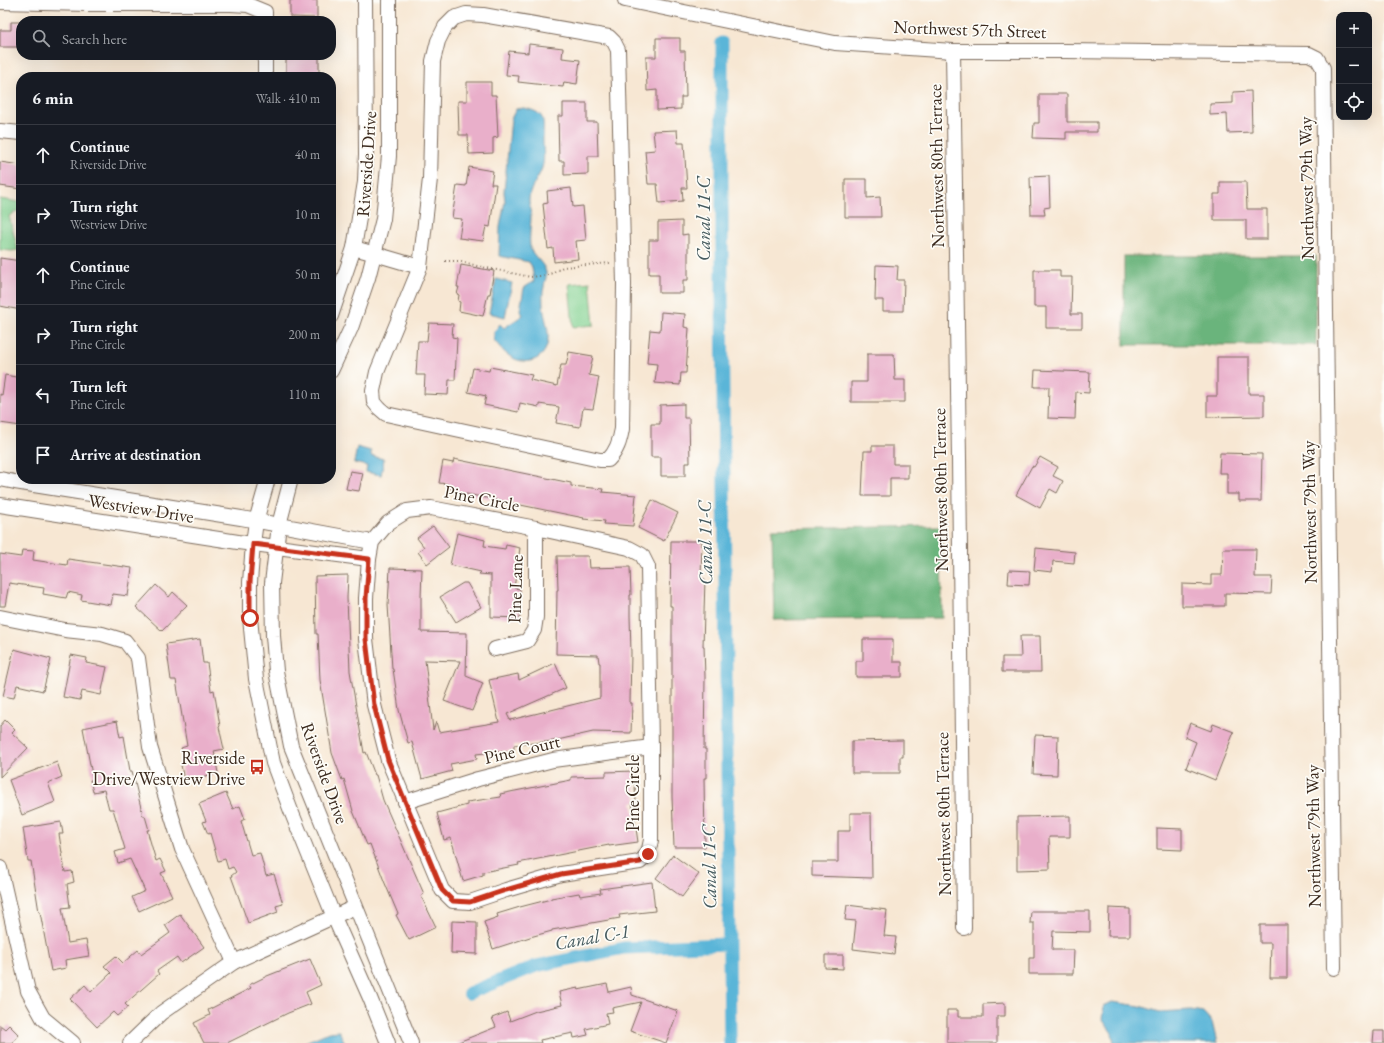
<!DOCTYPE html>
<html lang="en">
<head>
<meta charset="utf-8">
<style>
	body { margin:0; font-family:"EB Garamond",serif; background:#242831; color:#f1f3f6 }
	.controls { position:absolute; right:12px; top:12px; display:grid; overflow:hidden; border-radius:8px; box-shadow:0 4px 16px #0002 }
	.controls button { width:36px; height:36px; display:grid; place-items:center; padding:0; border:0; border-bottom:1px solid #363941; background:#171b24; color:#f1f3f6; font:20px sans-serif }
	.stop { position:absolute; width:12px; height:12px; margin:-9px; border:3px solid #c8321e; border-radius:50%; background:#fff }
	.stop.end { background:#c8321e; border-color:#fff; box-shadow:0 1px 4px #0008 }
	.list { margin:0; padding:0; list-style:none }
	h2 { display:flex; justify-content:space-between; align-items:center; height:52px; margin:0; padding:0 16px; font-size:17px }
	h2 small { font-size:13px; font-weight:400; color:#9ea1a6 }
	.list li { display:grid; grid-template-columns:26px 1fr auto; gap:12px; align-items:center; box-sizing:border-box; height:60px; padding:0 16px; border-top:1px solid #363941 }
	.list b { display:block; font-size:15px; white-space:nowrap }
	.list p { margin:0; font-size:13px; white-space:nowrap; color:#9ea1a6 }
	.list em { font-size:13px; font-style:normal; color:#9ea1a6 }
	.icon { flex:none; width:22px; height:22px; fill:none; stroke:currentColor; stroke-width:2; stroke-linecap:round; stroke-linejoin:round }
	.map { position:relative; flex:none; width:1384px; height:1043px; overflow:hidden }
	.search { position:absolute; background:#171b24; box-shadow:0 4px 16px #0002; left:16px; top:16px; width:320px; height:44px; display:flex; align-items:center; gap:10px; box-sizing:border-box; padding:0 14px; border-radius:16px; color:#9ea1a6; font-size:15px }
	.panel { position:absolute; background:#171b24; box-shadow:0 4px 16px #0002; left:16px; top:72px; width:320px; height:412px; border-radius:16px }
	.map>svg:first-child { display:block }
	.green { fill:#83d292; stroke:#5f7e58 }
	.forest { fill:#6ab47c; stroke:#526f4d }
	.water { fill:#5ab5d8; stroke:#4a707b }
	.lines { fill:none; stroke-linecap:round; stroke-linejoin:round }
	.canal { stroke:#5ab5d8; stroke-width:13 }
	.building { fill:#e9afca }
	.minor-casing { stroke:#7d6c5d; stroke-width:16 }
	.path { stroke:#7d6c5d; stroke-width:2; stroke-dasharray:1 3; stroke-linecap:butt }
	.minor { stroke:#fff; stroke-width:14 }
	.route { stroke:#c8321e; stroke-width:5 }
	.labels { text-anchor:middle; dominant-baseline:central; stroke-width:3.5; stroke-linejoin:round; paint-order:stroke }
	.street-label { font-size:18px; fill:#3b2a1e; stroke:#fdfcf7 }
	.poi-label { font-size:18px; fill:#3b2a1e; stroke:#fdfcf7; text-anchor:end }
	.water-label { font-size:19px; font-style:italic; fill:#465b5f; stroke:#fdfcf7 }
</style>
</head>
<body>
<div class="map">
<svg width="1384" height="1043" viewBox="0 0 1384 1043">
	<rect width="100%" height="100%" fill="#fdfcf7"/>
	<filter id="ink" filterUnits="userSpaceOnUse"><feTurbulence type="fractalNoise" baseFrequency=".025" numOctaves="2"/><feDisplacementMap in="SourceGraphic" scale="8" xChannelSelector="R" yChannelSelector="G"/><feConvolveMatrix kernelMatrix="1 2 1 2 8 2 1 2 1" color-interpolation-filters="sRGB"/></filter>
	<filter id="wash" filterUnits="userSpaceOnUse"><feTurbulence type="fractalNoise" baseFrequency=".012" numOctaves="4" result="noise"/><feDisplacementMap in="SourceGraphic" scale="16" xChannelSelector="R" yChannelSelector="G"/><feGaussianBlur stdDeviation="0.9" result="paint"/><feColorMatrix in="noise" values="0 0 0 0 0 0 0 0 0 0 0 0 0 0 0 0 0 1.4 0 .05"/><feComposite in="paint" operator="in"/></filter>
	<g filter="url(#wash)">
		<rect width="100%" height="100%" fill="#f7e7d3"/>
		<g class="green">
			<polygon points="0,199 19,202 21,205 21,209 9,216 18,250 12,251 0,250"/>
			<polygon points="590,282 594,325 573,327 569,284"/>
		</g>
		<g class="forest">
			<rect x="1124" y="256" width="192" height="89"/>
			<polygon points="941,526 942,618 774,620 772,529"/>
		</g>
		<g class="water">
			<path d="M524,108C548,113 543,121 543,141C543,151 545,158 542,168C538,180 528,189 529,202C529,207 531,212 531,217C531,225 528,243 531,250C535,258 545,264 546,273C547,278 544,282 544,287C542,293 543,300 543,306C544,317 549,328 548,339C547,359 528,367 511,357C504,353 499,346 494,340V332L500,324L504,328L523,315L520,310L524,288L534,281L532,267L529,262L499,256L500,227L505,201L504,192L511,119L516,109Z"/>
			<polygon points="496,279 512,283 505,317 489,313"/>
			<polygon points="357,447 371,451 371,456 384,459 381,475 366,472 367,466 354,463"/>
			<polygon points="1112,1002 1140,1006 1160,1012 1191,1010 1203,1012 1212,1022 1217,1043 1114,1043 1112,1033 1102,1019 1104,1006"/>
			<polygon points="339,1031 345,1043 303,1043 329,1032"/>
		</g>
		<g class="lines">
			<g class="canal">
				<polyline points="722,43 722,297 730,1043"/>
				<polyline points="469,993 536,966 624,948 728,944"/>
			</g>
		</g>
		<g id="blocks">
			<g class="building">
				<polygon points="290,0 317,0 317,18 290,17"/>
				<polygon points="11,22 21,22 21,47 0,47 0,30 11,30"/>
				<polygon points="656,38 680,38 680,51 685,51 686,97 681,97 681,109 657,110 657,90 647,91 646,57 656,57"/>
				<polygon points="529,44 563,48 562,58 580,60 577,84 564,82 563,87 518,82 519,76 506,75 509,51 528,53"/>
				<polygon points="287,55 319,55 319,77 286,77 286,60 287,60"/>
				<polygon points="467,82 491,82 491,95 496,95 498,137 493,138 493,153 469,154 468,135 459,135 458,101 467,101"/>
				<polygon points="1251,91 1252,132 1228,133 1227,114 1210,115 1210,104 1233,103 1233,92"/>
				<polygon points="1039,94 1067,94 1067,122 1097,122 1097,132 1066,132 1066,139 1033,138 1034,123 1039,123"/>
				<polygon points="563,103 587,103 587,122 597,122 598,156 588,156 588,174 564,175 564,161 559,161 558,116 563,116"/>
				<polygon points="677,130 678,143 684,143 687,188 682,188 683,201 659,203 657,184 648,184 645,151 655,150 653,131"/>
				<polygon points="0,162 21,165 21,189 0,186"/>
				<polygon points="469,167 493,171 491,184 496,184 490,227 486,226 483,241 459,238 462,219 452,218 457,185 466,186"/>
				<polygon points="1049,176 1050,207 1044,208 1045,215 1031,215 1030,177"/>
				<polygon points="845,179 867,179 867,198 880,197 881,217 845,217"/>
				<polygon points="1220,182 1246,182 1247,209 1267,209 1267,239 1246,239 1246,220 1214,220 1214,194 1220,194"/>
				<polygon points="571,188 573,207 583,206 586,240 576,241 578,259 554,262 553,248 548,249 543,204 548,203 547,191"/>
				<polygon points="682,221 682,235 688,234 688,280 683,280 683,293 659,293 659,274 649,274 649,240 658,240 658,222"/>
				<polygon points="0,258 21,261 21,310 0,306"/>
				<polygon points="461,265 494,271 490,294 488,294 483,316 459,311 460,302 458,301 459,295 457,294 459,287 457,287"/>
				<polygon points="876,265 898,266 897,280 904,280 903,311 883,311 883,300 875,300"/>
				<polygon points="1034,270 1060,270 1060,277 1072,277 1071,314 1082,314 1082,328 1046,328 1046,307 1034,307"/>
				<polygon points="661,312 685,314 684,327 689,328 686,373 681,373 680,385 655,383 657,364 647,363 650,330 660,331"/>
				<polygon points="429,323 453,324 452,337 457,338 455,380 449,380 448,395 424,394 425,375 416,375 418,341 427,341"/>
				<polygon points="569,352 593,356 589,375 599,377 593,409 583,408 580,427 556,423 559,407 539,404 539,407 520,403 518,412 484,405 486,396 468,392 473,368 489,371 490,367 532,375 530,380 557,386 561,365 566,365"/>
				<polygon points="867,354 894,354 895,380 905,380 905,402 851,402 851,382 867,382"/>
				<polygon points="1217,357 1249,357 1249,394 1264,394 1264,416 1207,417 1207,396 1217,396"/>
				<polygon points="1035,370 1090,372 1089,393 1076,392 1075,419 1048,418 1049,387 1034,387"/>
				<polygon points="5,375 21,378 21,426 0,423 0,394 2,395"/>
				<polygon points="684,404 684,418 689,418 690,463 685,463 685,476 661,476 661,457 651,457 651,424 660,424 660,405"/>
				<polygon points="872,446 893,446 893,464 908,464 908,478 890,478 890,496 862,496 864,451 872,451"/>
				<polygon points="1220,453 1262,454 1261,501 1239,501 1239,494 1227,494 1227,473 1219,473"/>
				<polygon points="1040,457 1058,467 1053,476 1063,481 1057,493 1050,489 1040,508 1016,495 1032,466 1034,467"/>
				<polygon points="454,459 571,483 571,486 603,489 602,492 636,495 633,526 604,524 605,521 583,519 584,518 452,491 452,489 448,488 448,484 439,483 443,461 453,463"/>
				<polygon points="350,471 363,473 359,491 346,489"/>
				<polygon points="652,500 678,513 664,541 638,528"/>
				<polygon points="433,526 449,547 427,564 418,552 424,547 417,538"/>
				<polygon points="457,533 485,540 484,546 505,549 506,545 520,548 514,588 520,589 520,618 491,617 491,575 479,574 481,572 450,565"/>
				<polygon points="671,541 702,541 701,578 705,579 703,646 704,646 705,677 704,749 706,749 706,778 704,778 705,847 674,847 672,797 672,606 670,606"/>
				<polygon points="1036,548 1075,552 1074,563 1053,561 1052,572 1034,570"/>
				<polygon points="1223,549 1256,549 1255,577 1272,577 1271,594 1225,593 1225,606 1182,606 1182,584 1211,585 1211,575 1222,575"/>
				<polygon points="22,550 34,551 33,560 67,565 68,559 132,568 128,596 113,594 111,605 81,600 82,595 68,592 66,598 43,594 44,588 9,583 5,606 0,606 0,554 21,557"/>
				<polygon points="557,556 588,556 589,568 630,567 631,595 630,595 630,616 631,653 630,703 632,703 631,733 593,732 553,741 514,745 514,750 476,754 477,759 450,764 452,771 422,779 412,742 408,743 399,710 393,669 392,669 388,605 390,568 422,569 421,598 421,632 467,633 466,676 483,683 472,711 444,701 460,661 425,660 433,730 436,722 439,732 499,722 489,680 518,674 519,680 555,663 566,688 507,714 510,720 600,698 600,663 599,663 598,655 556,654 557,590 558,590"/>
				<polygon points="1009,570 1030,571 1029,585 1008,584"/>
				<polygon points="348,575 347,598 350,671 364,753 366,752 375,775 376,775 383,800 424,894 421,896 436,927 409,940 396,915 398,914 384,881 370,844 367,845 353,811 344,779 342,780 332,753 320,680 318,634 316,634 315,576"/>
				<polygon points="463,583 467,583 481,607 456,622 440,597"/>
				<polygon points="156,585 169,597 173,592 187,605 162,631 136,607"/>
				<polygon points="1020,636 1040,636 1041,672 1002,672 1002,657 1021,657"/>
				<polygon points="200,639 203,663 207,663 211,691 214,690 220,726 219,727 224,749 214,751 218,773 184,781 181,765 185,764 181,748 187,746 176,680 171,680 166,644"/>
				<polygon points="863,639 893,639 893,662 902,662 902,677 856,677 856,661 863,661"/>
				<polygon points="14,649 51,659 43,691 17,685 14,698 3,696"/>
				<polygon points="71,655 87,658 86,663 107,667 101,695 82,691 80,700 63,697"/>
				<polygon points="5,720 15,730 12,733 28,748 0,777 0,726"/>
				<polygon points="117,721 120,737 124,736 130,771 132,771 135,783 143,816 145,816 149,830 147,830 156,861 160,859 166,871 161,873 172,896 139,911 132,897 145,891 130,859 118,863 115,852 125,849 113,809 109,809 104,790 93,792 90,780 93,780 83,728"/>
				<polygon points="1190,723 1211,731 1213,724 1234,732 1215,780 1186,768 1196,742 1185,737"/>
				<polygon points="1035,735 1058,736 1057,775 1033,774"/>
				<polygon points="903,740 903,757 900,757 900,773 852,773 852,741"/>
				<polygon points="57,762 62,777 48,783 55,802 22,815 9,780"/>
				<polygon points="634,771 636,802 632,802 638,842 609,846 609,845 518,863 519,865 483,872 483,875 463,881 451,838 444,840 437,813 467,805 467,802 501,797 500,794 571,780 571,777 606,776 606,772"/>
				<polygon points="226,793 233,809 240,806 245,819 241,821 251,855 260,853 266,876 274,874 283,904 276,906 278,912 248,923 231,876 236,872 233,867 228,869 225,859 218,861 210,833 208,834 203,822 206,821 199,804"/>
				<polygon points="850,813 871,813 872,878 812,876 812,862 838,862 838,831 850,831"/>
				<polygon points="1070,816 1070,837 1049,837 1050,869 1017,870 1017,817"/>
				<polygon points="61,822 63,834 59,834 65,872 72,871 74,882 67,884 70,907 62,908 68,943 86,940 89,956 65,960 66,968 51,971 40,912 39,912 31,861 28,861 23,828"/>
				<polygon points="1157,828 1182,829 1182,850 1157,849"/>
				<polygon points="673,855 699,874 682,897 656,878"/>
				<polygon points="652,882 655,911 619,915 620,918 552,930 552,931 530,937 493,949 484,922 498,917 497,914 520,907 551,899 551,898 579,893 580,896 601,893 600,889"/>
				<polygon points="847,905 887,910 884,936 896,937 894,954 853,949 856,921 845,920"/>
				<polygon points="1109,908 1130,909 1130,936 1108,936"/>
				<polygon points="1031,911 1090,911 1090,932 1053,931 1052,950 1074,950 1073,974 1029,974 1029,958 1034,958 1034,923 1030,923"/>
				<polygon points="180,914 204,947 181,963 177,957 157,971 159,974 125,1004 128,1007 117,1016 113,1012 97,1027 70,999 85,985 91,992 111,973 104,966 116,956 123,963 138,950 141,954 170,933 165,925"/>
				<polygon points="452,921 477,922 477,954 451,953"/>
				<polygon points="1260,925 1287,925 1287,978 1270,978 1271,943 1260,943"/>
				<polygon points="825,955 843,955 843,969 825,968"/>
				<polygon points="310,959 321,985 306,992 311,1004 288,1013 227,1043 204,1043 194,1023 210,1015 208,1010 251,988 249,985 267,976"/>
				<polygon points="607,984 609,992 631,987 632,995 678,1011 666,1043 630,1031 641,1002 612,1008 613,1012 606,1013 608,1024 586,1029 588,1035 574,1038 573,1033 540,1040 541,1043 456,1043 496,1027 492,1018 507,1012 510,1021 536,1011 562,1005 559,992 578,988 578,990"/>
				<polygon points="1005,1003 1005,1016 997,1016 997,1043 947,1043 947,1010 958,1010 958,1017 983,1017 983,1004"/>
				<polygon points="0,1025 5,1029 9,1025 19,1035 12,1043 0,1043"/>
				<polygon points="1374,1031 1384,1031 1384,1043 1373,1043"/>
			</g>
		</g>
	</g>
	<g filter="url(#ink)">
		<use href="#blocks" fill-opacity="0" stroke="#7d6c5d" stroke-width="1"/>
		<g class="lines">
			<g class="minor-casing">
				<g id="minor">
					<polyline points="625,0 835,43 953,51 1066,51 1309,54 1317,58 1323,68 1334,968"/>
					<polyline points="0,2 88,4 231,4 248,5 265,12 265,21"/>
					<path d="M466,14L483,15L609,37L614,42L618,50L624,284L622,429C620,441 617,451 608,460H600L386,414L379,408L374,402L373,391L377,372L420,267L430,179L433,61L438,41L445,27L454,18Z"/>
					<polyline points="953,51 959,458 964,928"/>
					<polyline points="265,55 265,77"/>
					<polyline points="0,131 21,133"/>
					<path d="M354,248C376,254 398,261 420,267"/>
					<polyline points="331,316 354,248 365,182 366,154 365,0"/>
					<polyline points="331,371 351,328 368,278 383,219 389,156 389,0"/>
					<polyline points="0,479 15,482 241,518 372,542"/>
					<polyline points="268,479 256,521 253,544 250,582 250,618 256,679 273,763 291,811 334,917 370,998 388,1043"/>
					<polyline points="291,479 279,525 272,583 273,636 276,671 291,746 411,1043"/>
					<polyline points="0,505 238,542 369,559"/>
					<polygon points="431,508 536,528 629,548 642,555 648,567 651,747 651,840 648,854 640,862 561,874 506,890 470,902 453,901 442,890 388,760 374,705 366,639 366,598 369,559 372,542 388,523 407,511"/>
					<polyline points="0,617 65,630 102,634 125,641 138,658 150,747 182,849 234,962"/>
					<polyline points="495,649 527,641 534,630 536,617 536,528"/>
					<polyline points="405,802 478,779 553,760 651,747"/>
					<polyline points="0,868 28,991 43,1018 73,1043"/>
					<polyline points="130,1043 161,1013 234,962 355,907"/>
				</g>
			</g>
			<g class="path">
				<polyline points="445,261 461,261 477,266 531,277 548,275 563,267 610,263"/>
				<polyline points="17,469 21,442"/>
			</g>
			<use href="#minor" class="minor"/>
		</g>
	</g>
	<g class="lines" filter="url(#ink)">
		<polyline class="route" points="250,618 250,582 253,544 369,559 366,598 366,639 374,705 388,760 442,890 453,901 470,902 506,890 561,874 640,862 648,854"/>
	</g>
	<defs>
		<g id="bus-bare" transform="scale(1.2)"><path d="M-5-6H5V4H4V6H2V4H-2V6H-4V4H-5ZM-3.5-4V0h7V-4ZM-3.5 1.2v1.5H-2V1.2ZM2 1.2v1.5H3.5V1.2Z" fill="#c8321e" stroke="#fdfcf7" stroke-width="2.5" paint-order="stroke"/></g>
	</defs>
	<g fill-rule="evenodd">
		<use href="#bus-bare" x="257" y="767"/>
	</g>
	<g class="labels">
		<g class="street-label">
			<text transform="translate(970 29) rotate(2)">Northwest 57th Street</text>
			<text transform="translate(366 164) rotate(-86)">Riverside Drive</text>
			<text transform="translate(936 166) rotate(-91)">Northwest 80th Terrace</text>
			<text transform="translate(1306 188) rotate(-91)">Northwest 79th Way</text>
			<text transform="translate(940 490) rotate(-91)">Northwest 80th Terrace</text>
			<text transform="translate(482 498) rotate(11)">Pine Circle</text>
			<text transform="translate(141 508) rotate(9)">Westview Drive</text>
			<text transform="translate(1309 512) rotate(-91)">Northwest 79th Way</text>
			<text transform="translate(515 589) rotate(-88)">Pine Lane</text>
			<text transform="translate(522 749) rotate(-13)">Pine Court</text>
			<text transform="translate(325 773) rotate(70)">Riverside Drive</text>
			<text transform="translate(632 793) rotate(-90)">Pine Circle</text>
			<text transform="translate(943 814) rotate(-91)">Northwest 80th Terrace</text>
			<text transform="translate(1313 836) rotate(-91)">Northwest 79th Way</text>
		</g>
		<g class="poi-label">
			<text x="245" y="757">Riverside<tspan x="245" dy="21">Drive/Westview Drive</tspan></text>
		</g>
		<g class="water-label">
			<text transform="translate(703 219) rotate(-90)">Canal 11-C</text>
			<text transform="translate(705 543) rotate(-91)">Canal 11-C</text>
			<text transform="translate(709 867) rotate(-91)">Canal 11-C</text>
			<text transform="translate(592 937) rotate(-10)">Canal C-1</text>
		</g>
	</g>
</svg>
<div class="controls">
<button>+</button>
<button>−</button>
<button><svg class="icon" aria-label="locate" viewBox="0 0 24 24"><circle cx="12" cy="12" r="6"/><path d="M12 2v4M12 18v4M2 12h4M18 12h4"/></svg></button>
</div>
<div class="stop" style="left:250px;top:618px"></div>
<div class="stop end" style="left:648px;top:854px"></div>
<div class="search"><svg class="icon" aria-label="search" viewBox="0 0 24 24"><circle cx="10" cy="10" r="6"/><path d="M15 15l6 6"/></svg>Search here</div>
<section class="panel">
<h2>6 min<small>Walk · 410 m</small></h2>
<ul class="list">
<li><svg class="icon" aria-label="ahead" viewBox="0 0 24 24"><path d="M12 20V5M6 11l6-6 6 6"/></svg><div><b>Continue</b><p>Riverside Drive</p></div><em>40 m</em></li>
<li><svg class="icon" aria-label="right" viewBox="0 0 24 24"><path d="M7 20v-9h11M14 6l5 5-5 5"/></svg><div><b>Turn right</b><p>Westview Drive</p></div><em>10 m</em></li>
<li><svg class="icon" aria-label="ahead" viewBox="0 0 24 24"><path d="M12 20V5M6 11l6-6 6 6"/></svg><div><b>Continue</b><p>Pine Circle</p></div><em>50 m</em></li>
<li><svg class="icon" aria-label="right" viewBox="0 0 24 24"><path d="M7 20v-9h11M14 6l5 5-5 5"/></svg><div><b>Turn right</b><p>Pine Circle</p></div><em>200 m</em></li>
<li><svg class="icon" aria-label="left" viewBox="0 0 24 24"><path d="M17 20v-9H6M10 6l-5 5 5 5"/></svg><div><b>Turn left</b><p>Pine Circle</p></div><em>110 m</em></li>
<li><svg class="icon" aria-label="arrive" viewBox="0 0 24 24"><path d="M6 21V4h12l-3 4 3 4H6"/></svg><div><b>Arrive at destination</b></div></li>
</ul>
</section>
</div>
</body>
</html>
